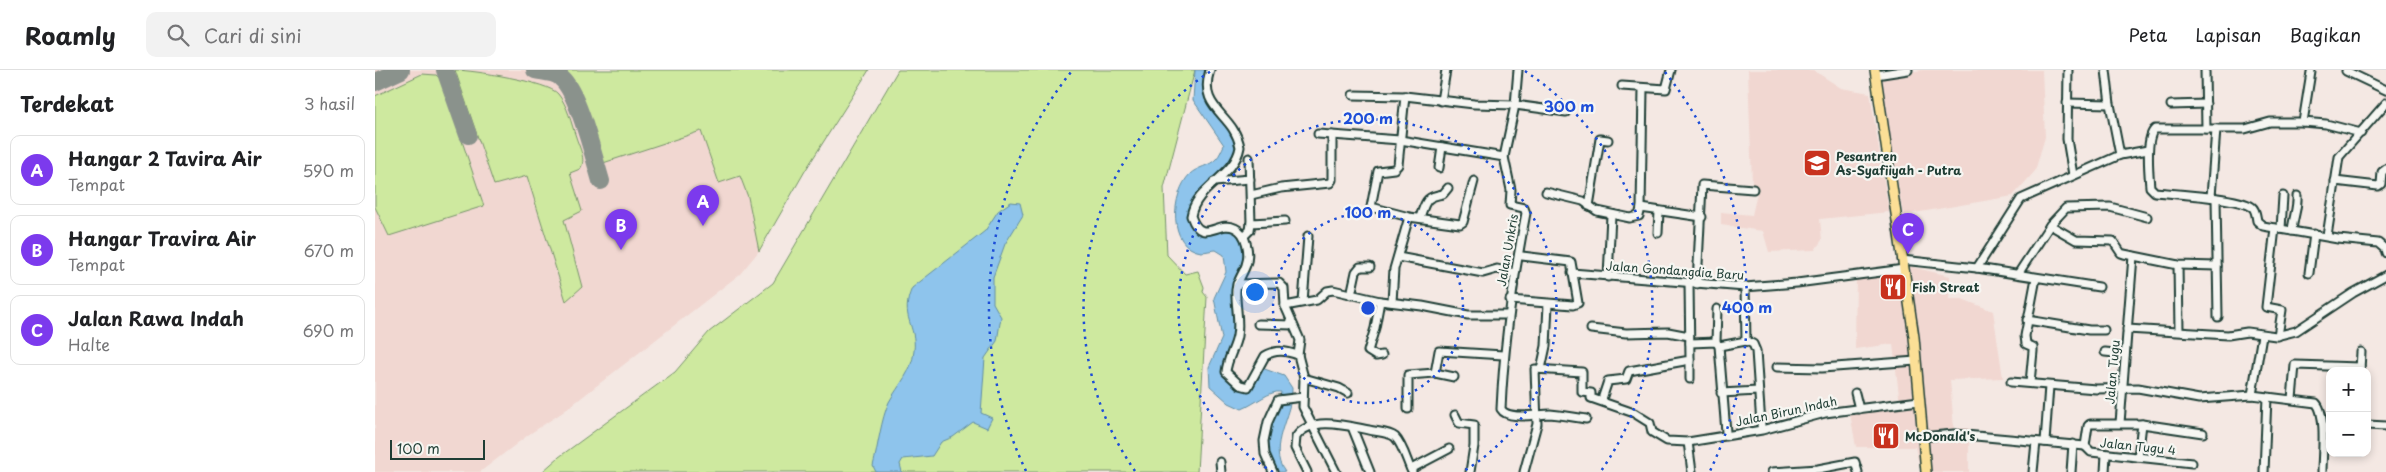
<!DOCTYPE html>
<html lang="id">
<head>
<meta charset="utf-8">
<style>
	body { margin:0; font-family:"Playpen Sans",sans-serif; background:#f2f2f2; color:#202124 }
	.controls { position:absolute; right:15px; bottom:15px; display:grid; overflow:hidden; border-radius:10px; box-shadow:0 2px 8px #0003 }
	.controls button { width:45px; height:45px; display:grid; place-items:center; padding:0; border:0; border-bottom:1px solid #e0e0e0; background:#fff; color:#202124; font:25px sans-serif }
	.scale { position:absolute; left:15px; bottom:12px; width:95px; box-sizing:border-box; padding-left:5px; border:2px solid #1f3d34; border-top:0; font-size:14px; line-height:18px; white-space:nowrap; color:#1f3d34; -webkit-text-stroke:4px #f6f6f2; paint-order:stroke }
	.you { position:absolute; left:879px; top:221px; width:18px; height:18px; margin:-12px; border:4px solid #fff; border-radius:50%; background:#1a73e8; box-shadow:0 0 0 8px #1a73e833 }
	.badge { display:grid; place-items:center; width:32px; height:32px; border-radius:50%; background:#7c3aed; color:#fff; font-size:16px; font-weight:700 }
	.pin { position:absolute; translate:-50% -41px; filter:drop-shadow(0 1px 2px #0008) }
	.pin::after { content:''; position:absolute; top:26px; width:18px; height:15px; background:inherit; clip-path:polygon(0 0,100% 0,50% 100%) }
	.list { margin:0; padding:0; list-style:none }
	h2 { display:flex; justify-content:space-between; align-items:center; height:65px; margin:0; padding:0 20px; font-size:21px }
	h2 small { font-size:16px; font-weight:400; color:#757577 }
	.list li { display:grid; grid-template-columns:32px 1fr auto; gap:15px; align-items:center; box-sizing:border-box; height:70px; margin:0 10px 10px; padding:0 10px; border:1px solid #e0e0e0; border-radius:10px }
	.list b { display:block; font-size:19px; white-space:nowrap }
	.list p { margin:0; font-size:16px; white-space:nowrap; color:#757577 }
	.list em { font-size:16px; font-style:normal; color:#757577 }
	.icon { flex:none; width:28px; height:28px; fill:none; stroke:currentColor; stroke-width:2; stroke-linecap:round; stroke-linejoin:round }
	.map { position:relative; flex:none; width:2011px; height:402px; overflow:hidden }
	header { display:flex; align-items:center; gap:30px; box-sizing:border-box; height:70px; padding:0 25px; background:#fff; border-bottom:1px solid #e0e0e0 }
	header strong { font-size:24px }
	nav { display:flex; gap:28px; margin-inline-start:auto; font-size:18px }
	.search { width:350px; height:45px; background:#f2f2f2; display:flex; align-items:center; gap:12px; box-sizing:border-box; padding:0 18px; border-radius:10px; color:#757577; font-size:19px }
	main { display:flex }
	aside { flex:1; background:#fff }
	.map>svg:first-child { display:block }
	.built { fill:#f1d7d1 }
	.green { fill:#cee99f; stroke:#76936a }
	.water { fill:#8ec4ec; stroke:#628ea2 }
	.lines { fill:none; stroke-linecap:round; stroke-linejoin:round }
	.taxiway { stroke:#8a928c; stroke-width:18 }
	.minor-casing { stroke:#1f3d34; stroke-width:11 }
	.major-casing { stroke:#1f3d34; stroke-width:12 }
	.minor { stroke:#f6f6f2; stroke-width:7 }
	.major { stroke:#fbdf96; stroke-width:9 }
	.ring { fill:none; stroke:#1d4ed8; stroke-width:2.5; stroke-dasharray:2.5 5 }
	.labels { text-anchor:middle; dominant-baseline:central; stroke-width:4.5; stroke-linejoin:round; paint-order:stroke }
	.poi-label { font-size:12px; font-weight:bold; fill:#1f3d34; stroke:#f6f6f2; text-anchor:start }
	.street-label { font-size:12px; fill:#1f3d34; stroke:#f6f6f2 }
	.centre { fill:#1d4ed8; stroke:#f6f6f2; stroke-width:2.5 }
	.ring-label { font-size:15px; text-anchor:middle; font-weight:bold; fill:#1d4ed8; stroke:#f6f6f2; stroke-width:4.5; stroke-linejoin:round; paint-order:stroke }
</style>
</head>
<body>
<header>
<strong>Roamly</strong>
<div class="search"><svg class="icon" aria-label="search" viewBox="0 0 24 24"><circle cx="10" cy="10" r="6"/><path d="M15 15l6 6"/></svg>Cari di sini</div>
<nav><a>Peta</a><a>Lapisan</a><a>Bagikan</a></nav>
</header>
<main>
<aside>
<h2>Terdekat<small>3 hasil</small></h2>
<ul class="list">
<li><span class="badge">A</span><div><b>Hangar 2 Tavira Air</b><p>Tempat</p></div><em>590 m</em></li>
<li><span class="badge">B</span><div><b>Hangar Travira Air</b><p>Tempat</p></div><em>670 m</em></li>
<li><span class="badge">C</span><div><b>Jalan Rawa Indah</b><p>Halte</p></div><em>690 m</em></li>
</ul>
</aside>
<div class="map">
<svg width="2011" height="402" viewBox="0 0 2011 402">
	<rect width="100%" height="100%" fill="#f4e8e3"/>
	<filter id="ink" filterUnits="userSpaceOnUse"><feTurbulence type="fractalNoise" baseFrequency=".02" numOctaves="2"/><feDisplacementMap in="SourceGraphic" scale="10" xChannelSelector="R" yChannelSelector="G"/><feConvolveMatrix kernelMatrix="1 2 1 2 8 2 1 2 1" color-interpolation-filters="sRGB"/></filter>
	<g filter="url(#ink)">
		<g class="built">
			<polygon points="0,0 494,0 430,101 384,181 365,204 188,342 153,365 105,402 0,402"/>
			<polygon points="1373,0 1438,0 1466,18 1495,23 1514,142 1445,149 1447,170 1440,180 1394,182 1388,161 1346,155 1346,142 1377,145 1383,119 1377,114"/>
			<polygon points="1548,0 1667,0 1670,67 1660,101 1638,126 1528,145 1505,6"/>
			<polygon points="1532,196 1575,206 1574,229 1587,229 1618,241 1628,308 1575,310 1579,359 1594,358 1594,402 1546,402 1540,377 1481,377 1475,343 1525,334 1518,274 1480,279 1481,203"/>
		</g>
		<g class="green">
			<path d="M80,0C97,0 174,12 183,24C193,36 196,53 201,67C204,77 212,90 205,99L195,103L207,141L189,150L207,217L191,231L152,106L119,115Z"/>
			<polygon points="159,0 494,0 430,101 384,181 373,127 365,106 344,113 326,61 222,95 192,15 186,7"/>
			<polygon points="523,0 820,0 789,118 792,185 810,204 823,201 829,217 828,222 832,227 822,402 167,402 184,387 300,302 334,262 398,213"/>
			<polygon points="47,4 61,5 66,9 109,136 14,166 0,137 0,26"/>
		</g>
		<g class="water">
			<path d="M820,0H832L830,24L861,65L864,83L817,140L824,159L860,158L872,179L862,214L863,252L851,302L873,317L884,297L909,306L917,318C918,345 891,377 910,402H898L889,371L905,329L906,322C895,320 880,334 867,339L854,333L835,316L834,297L847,268L839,228L851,202L849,185L841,180C837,180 831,182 826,182C792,177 796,123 815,104C822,97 835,96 841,89C845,85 847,79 849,75L818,30Z"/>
			<path d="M636,132L645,133L648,145L630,174L618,207V233L626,247L622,271L610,288L606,343L617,348L612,358L598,352L578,367L566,372L557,386L528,389L525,394L527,402H501L498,396C503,377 506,349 514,332C524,314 537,302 539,281C542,254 524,248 537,218L610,161L623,141Z"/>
		</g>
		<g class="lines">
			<g class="taxiway">
				<polyline points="70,0 93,65"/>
				<path d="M160,0C168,2 181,2 186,8C203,22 219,88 226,111"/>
				<polyline points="0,12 26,0"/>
			</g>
			<g class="minor-casing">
				<g id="minor">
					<path d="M835,0C822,40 859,43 865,77C860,107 821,116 816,146C827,177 843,149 860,158C872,163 875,184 871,195C868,204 862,211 861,220C860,235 865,250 862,266C860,278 852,289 851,302L865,315L873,317L890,286C901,279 911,281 923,285L929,308L928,337L961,402"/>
					<path d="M1143,0L1140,35L1129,87L1136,120L1135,135L1149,138L1151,143C1138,210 1129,271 1126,339C1133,351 1163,344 1175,344C1187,345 1199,347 1211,349"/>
					<polyline points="1693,0 1692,69 1698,105"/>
					<polyline points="1731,0 1735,34 1745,85"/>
					<polyline points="1830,0 1831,59"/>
					<polyline points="1971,1 2011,20"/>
					<polyline points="1501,5 1533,0"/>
					<polyline points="1247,16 1291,19 1296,0"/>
					<polyline points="978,25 1030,26 1099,34 1140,35 1191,42"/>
					<polyline points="1030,26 1023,95 1019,99 1003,101 996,137 1034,147 1085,154 1088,152 1099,111"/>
					<polyline points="1066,31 1071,0"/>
					<polyline points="1692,33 1735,34"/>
					<polyline points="1796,35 1831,34"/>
					<polyline points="1928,52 1936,2"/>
					<path d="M1986,63L1951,54L1928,52H1895L1870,59H1780C1770,67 1774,104 1775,117L1780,122C1800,124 1862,127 1877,137C1881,140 1881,146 1882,151L1888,156L1963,169L2003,173L2010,179L2011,183"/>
					<polyline points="943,64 1025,70 1129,87"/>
					<polyline points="1064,98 1067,77"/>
					<polyline points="1960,111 2003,116 2006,114 2007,102 2011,99"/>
					<polyline points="839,112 875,109"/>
					<polyline points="1171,122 1208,131 1222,141 1255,148 1264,146 1266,138 1268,19"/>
					<polyline points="876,125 906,118 955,113 957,110 957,65"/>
					<polyline points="1836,127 1841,59"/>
					<polyline points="1841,128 1843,247"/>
					<polyline points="1214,136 1225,69 1233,70"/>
					<polyline points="1266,138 1327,147"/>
					<path d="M1045,147C1051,131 1050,127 1068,124L1073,118"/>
					<polyline points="876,153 910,151"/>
					<polyline points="1675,155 1701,170 1738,171 1746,183 1749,184 1803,195 1842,196"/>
					<polyline points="1900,158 1891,237 1907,240 1903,266"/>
					<polyline points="1906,159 1908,126"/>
					<path d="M1917,161C1918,148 1923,138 1922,126"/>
					<polyline points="1283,163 1284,141"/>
					<polyline points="869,166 875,160 876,153 874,88"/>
					<polyline points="1952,166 1964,87 2011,33"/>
					<polyline points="1023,187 1108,203 1122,199 1139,203"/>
					<polyline points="1527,190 1602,198 1724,217"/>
					<polyline points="1803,195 1804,261"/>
					<polyline points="1602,198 1646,129 1745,85 1773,80"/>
					<polyline points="1197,203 1370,217 1422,213 1529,199"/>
					<polyline points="1934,203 1939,164"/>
					<polyline points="1643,204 1675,155 1691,138 1735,137 1772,147"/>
					<polyline points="1233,207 1236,145"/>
					<polyline points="862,214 904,213 909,218 910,236 942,230 952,221 958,220 1005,231 1047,236 1093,245 1133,245"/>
					<polyline points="1322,214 1327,115 1378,119"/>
					<polyline points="1370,217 1371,271"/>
					<polyline points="976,225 981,202 985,197 995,197"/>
					<polyline points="1135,230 1198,235 1203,233 1196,192 1147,186"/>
					<polyline points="1005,231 1000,258 993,281 1001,286 1007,285"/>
					<polyline points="928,232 933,166"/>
					<polyline points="1017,232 1019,199 1034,147"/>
					<polyline points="910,236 925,270 923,285"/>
					<polyline points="1652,250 1714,260 1729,260"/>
					<polyline points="883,254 918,255"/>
					<polyline points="1216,259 1251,263 1293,262 1314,266"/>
					<polyline points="1752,259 1853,265 1872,262 1901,266 1921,261 1978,223 2011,205"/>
					<polyline points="1341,272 1342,239"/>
					<polyline points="1315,273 1341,272 1344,276 1371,271 1378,274 1381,281 1386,355"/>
					<polyline points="1344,276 1351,362"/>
					<polyline points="1730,282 1750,284"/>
					<polyline points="1315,290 1315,309"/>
					<polyline points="1402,297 1447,298 1541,291"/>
					<polyline points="1166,299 1171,276 1173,234"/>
					<polyline points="1985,300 1986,282"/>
					<polyline points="1079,307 1060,303 1064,281 1128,285"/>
					<polyline points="929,308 964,318 973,323"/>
					<path d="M1636,312L1721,319L1763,318L1824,329L1877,325L1941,333C1952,344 1947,386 1947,402"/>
					<polyline points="1655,313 1658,281 1658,277 1651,274 1650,266 1661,208"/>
					<polyline points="1346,323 1383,321"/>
					<polyline points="1480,323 1484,339"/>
					<polyline points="1877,325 1887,265"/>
					<polyline points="1917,329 1920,295 1985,297"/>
					<polyline points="1229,332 1227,329 1233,311 1251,309 1254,301 1315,290 1314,213"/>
					<polyline points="1033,339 1033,305 1060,303"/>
					<polyline points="1080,345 1084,353 1099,355 1099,376 1095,402"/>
					<polyline points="1745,353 1758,186"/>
					<polyline points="1992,355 2011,356"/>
					<polyline points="977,357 995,402"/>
					<polyline points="1546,367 1579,364 1710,376"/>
					<polyline points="1313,372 1317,402"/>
					<polyline points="1670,372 1674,316"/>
					<polyline points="1710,376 1713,356 1715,354 1767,354 1828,363"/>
					<polyline points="1710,376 1716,382 1817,393"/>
					<polyline points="1763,387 1767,354"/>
					<polyline points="845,392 846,402"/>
					<polyline points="1036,399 1074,379"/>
					<polyline points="898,402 890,384 889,371 893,352 903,330 928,327"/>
					<path d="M932,402L920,378L921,367C936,345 973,356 994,360C1002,362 1014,362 1020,367C1028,375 1032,392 1037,402"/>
					<polyline points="1149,402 1162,354 1160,299 1207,302 1207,322 1216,323 1216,328 1259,343 1275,353 1277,362 1292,371 1313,372 1387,360 1450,343 1544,331"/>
					<polyline points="1397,402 1443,399 1480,392 1483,402"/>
					<polyline points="1658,402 1661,372"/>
					<polyline points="1696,402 1698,374"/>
					<polyline points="1730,402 1731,384"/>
					<polyline points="1889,402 1892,327"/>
				</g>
			</g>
			<g class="major-casing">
				<polyline id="major" points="1500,0 1539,267 1551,402"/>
			</g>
			<use href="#minor" class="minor"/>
			<use href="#major" class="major"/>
		</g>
	</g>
	<g class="ring">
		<circle cx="993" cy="238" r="95"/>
		<path d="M898 402A189 189 0 1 1 1087 402"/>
		<path d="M760 401A284 284 0 0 1 836 1M1150 1A284 284 0 0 1 1226 401"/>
		<path d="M651 401A379 379 0 0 1 696 2M1290 2A379 379 0 0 1 1335 401"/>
	</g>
	<defs>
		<g id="school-square" transform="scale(1.4375)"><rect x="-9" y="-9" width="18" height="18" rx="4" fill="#c8321e" stroke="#f6f6f2"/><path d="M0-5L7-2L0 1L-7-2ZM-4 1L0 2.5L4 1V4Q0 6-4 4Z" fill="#fff"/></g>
		<g id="restaurant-square" transform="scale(1.4375)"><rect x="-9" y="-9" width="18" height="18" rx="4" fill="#c8321e" stroke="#f6f6f2"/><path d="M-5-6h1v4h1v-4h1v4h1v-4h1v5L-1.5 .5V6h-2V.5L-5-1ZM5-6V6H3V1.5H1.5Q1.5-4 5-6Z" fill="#fff"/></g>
	</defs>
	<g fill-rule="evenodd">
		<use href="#school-square" x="1442" y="93"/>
		<use href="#restaurant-square" x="1518" y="217"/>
		<use href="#restaurant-square" x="1511" y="366"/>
	</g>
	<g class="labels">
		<g class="poi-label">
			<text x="1461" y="86">Pesantren<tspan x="1461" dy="14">As-Syafiiyah - Putra</tspan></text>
			<text x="1537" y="217">Fish Streat</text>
			<text x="1530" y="366">McDonald's</text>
		</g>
		<g class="street-label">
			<text transform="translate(1132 180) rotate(-80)">Jalan Unkris</text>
			<text transform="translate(1300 200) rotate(4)">Jalan Gondangdia Baru</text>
			<text transform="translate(1737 302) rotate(-85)">Jalan Tugu</text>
			<text transform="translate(1411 341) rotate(-12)">Jalan Birun Indah</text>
			<text transform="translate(1763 376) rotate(6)">Jalan Tugu 4</text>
		</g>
	</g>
	<circle cx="993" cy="238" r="8" class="centre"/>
	<g class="ring-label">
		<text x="1194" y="42">300 m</text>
		<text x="993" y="54">200 m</text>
		<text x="993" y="148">100 m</text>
		<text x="1372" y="243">400 m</text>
	</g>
</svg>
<div class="controls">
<button>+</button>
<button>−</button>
</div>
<div class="scale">100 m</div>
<div class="you"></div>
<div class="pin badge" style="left:328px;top:156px">A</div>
<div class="pin badge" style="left:246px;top:180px">B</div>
<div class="pin badge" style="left:1533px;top:184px">C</div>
</div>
</main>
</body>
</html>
